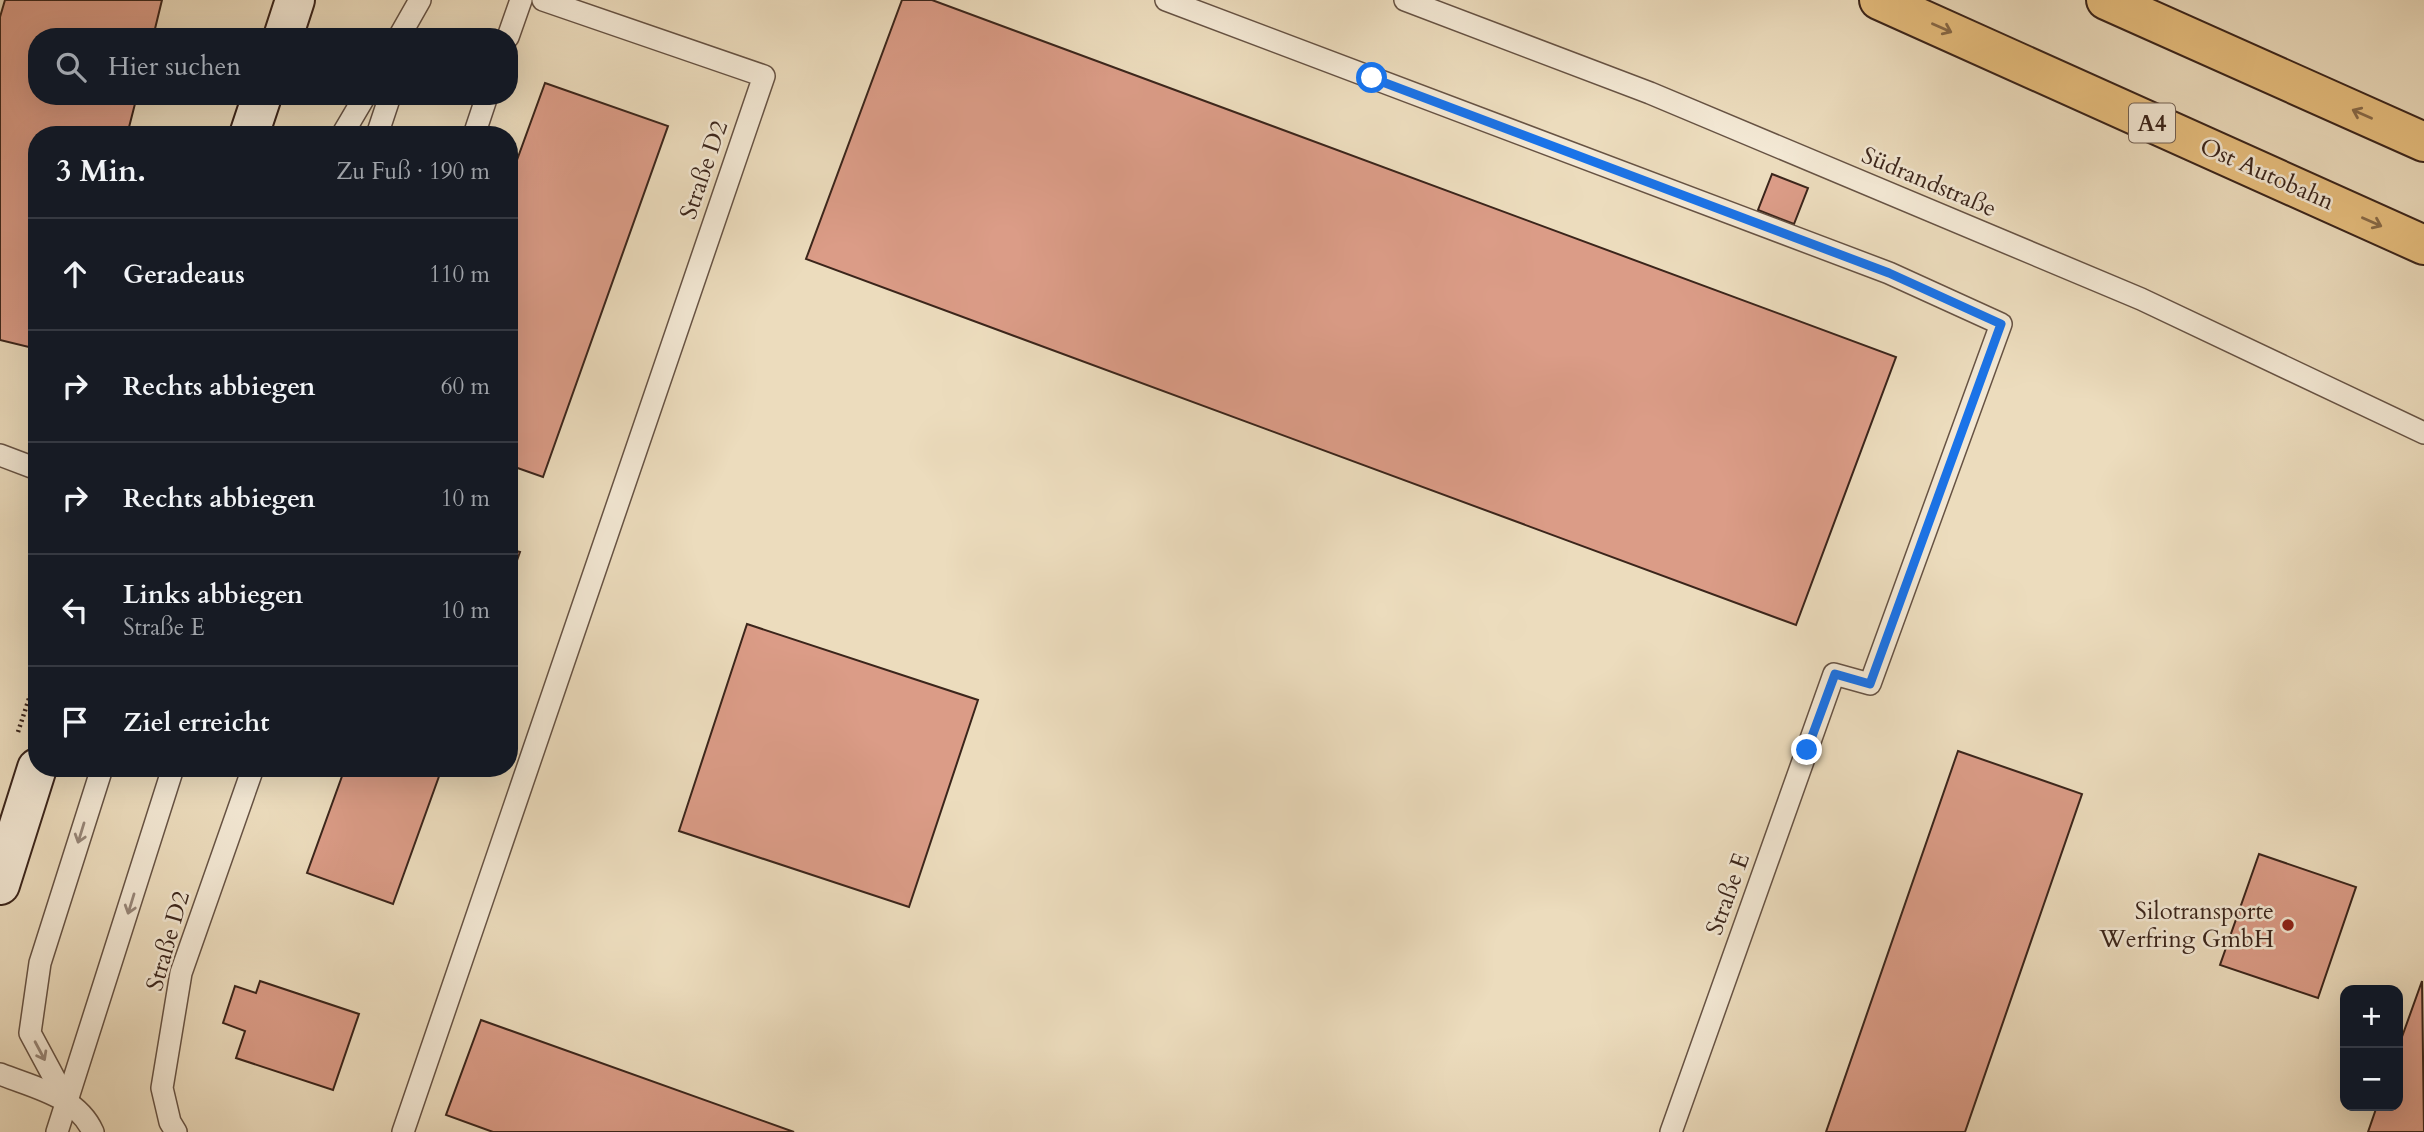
<!DOCTYPE html>
<html lang="de">
<head>
<meta charset="utf-8">
<style>
	body { margin:0; font-family:Cardo,serif; background:#242831; color:#f1f3f6 }
	.controls { position:absolute; right:21px; bottom:21px; display:grid; overflow:hidden; border-radius:14px; box-shadow:0 7px 28px #0002 }
	.controls button { width:63px; height:63px; display:grid; place-items:center; padding:0; border:0; border-bottom:2px solid #363941; background:#171b24; color:#f1f3f6; font:35px sans-serif }
	.stop { position:absolute; width:21px; height:21px; margin:-16px; border:5px solid #1a73e8; border-radius:50%; background:#fff }
	.stop.end { background:#1a73e8; border-color:#fff; box-shadow:0 2px 7px #0008 }
	.list { margin:0; padding:0; list-style:none }
	h2 { display:flex; justify-content:space-between; align-items:center; height:91px; margin:0; padding:0 28px; font-size:30px }
	h2 small { font-size:23px; font-weight:400; color:#9ea1a6 }
	.list li { display:grid; grid-template-columns:46px 1fr auto; gap:21px; align-items:center; box-sizing:border-box; height:112px; padding:0 28px; border-top:2px solid #363941 }
	.list b { display:block; font-size:26px; white-space:nowrap }
	.list p { margin:0; font-size:23px; white-space:nowrap; color:#9ea1a6 }
	.list em { font-size:23px; font-style:normal; color:#9ea1a6 }
	.icon { flex:none; width:38px; height:38px; fill:none; stroke:currentColor; stroke-width:2; stroke-linecap:round; stroke-linejoin:round }
	.map { position:relative; flex:none; width:2424px; height:1132px; overflow:hidden }
	.search { position:absolute; background:#171b24; box-shadow:0 7px 28px #0002; left:28px; top:28px; width:490px; height:77px; display:flex; align-items:center; gap:18px; box-sizing:border-box; padding:0 24px; border-radius:28px; color:#9ea1a6; font-size:26px }
	.panel { position:absolute; background:#171b24; box-shadow:0 7px 28px #0002; left:28px; top:126px; width:490px; height:651px; border-radius:28px }
	.map>svg:first-child { display:block }
	.building { fill:#db9c87; stroke:#3b251b; stroke-width:2 }
	.lines { fill:none; stroke-linecap:round; stroke-linejoin:round }
	.lane-casing { stroke:#675344; stroke-width:24 }
	.secondary-casing { stroke:#3b251b; stroke-width:42 }
	.highway-casing { stroke:#3b251b; stroke-width:42 }
	.path { stroke:#3b251b; stroke-width:4.5; stroke-dasharray:2 3.5; stroke-linecap:butt }
	.lane { stroke:#f3e8d4; stroke-width:21 }
	.secondary { stroke:#f3e8d4; stroke-width:38 }
	.highway { stroke:#e6be7e; stroke-width:38 }
	.oneway { stroke:#886a48 }
	.oneway2 { stroke:#978678 }
	.route { stroke:#1a73e8; stroke-width:9 }
	.poi-dot { fill:#8f2418; stroke:#f3e8d4; stroke-width:2.5 }
	.labels { text-anchor:middle; dominant-baseline:central; stroke-width:5; stroke-linejoin:round; paint-order:stroke }
	.shield { fill:#f3e8d4; stroke:#726052; stroke-width:2 }
	.shield-label { font-size:23px; font-weight:bold; fill:#3b251b }
	.street-label { font-size:24px; fill:#3b251b; stroke:#f3e8d4 }
	.poi-label { font-size:24px; fill:#3b251b; stroke:#f3e8d4; text-anchor:end }
</style>
</head>
<body>
<div class="map">
<svg width="2424" height="1132" viewBox="0 0 2424 1132">
	<rect width="100%" height="100%" fill="#ecdcbd"/>
	<filter id="stains"><feTurbulence type="fractalNoise" baseFrequency=".00286" numOctaves="4"/><feColorMatrix values="0 0 0 0 .2 0 0 0 0 .09 0 0 0 0 .02 0 0 0 .5 -.17"/></filter>
	<radialGradient id="worn" r=".72"><stop offset=".6" stop-color="#630" stop-opacity="0"/><stop offset="1" stop-color="#630" stop-opacity=".3"/></radialGradient>
	<g class="building">
		<polygon points="5,0 162,0 153,37 37,37 37,96 137,96 127,135 37,135 37,349 0,340 0,17"/>
		<polygon points="902,0 932,0 1896,357 1796,625 806,259"/>
		<polygon points="545,83 668,126 543,477 509,465 509,182"/>
		<polygon points="1772,174 1808,188 1794,224 1758,210"/>
		<polygon points="509,549 520,552 509,583"/>
		<polygon points="747,624 978,700 909,907 679,831"/>
		<polygon points="1958,751 2082,794 1965,1132 1826,1132"/>
		<polygon points="345,768 442,768 393,904 307,873"/>
		<polygon points="2259,854 2356,887 2318,998 2220,965"/>
		<polygon points="260,981 359,1014 333,1090 236,1058 245,1031 223,1023 235,986 256,993"/>
		<polygon points="2422,981 2424,1132 2368,1132 2377,1106 2398,1106 2398,1048"/>
		<polygon points="481,1020 794,1132 493,1132 446,1115"/>
	</g>
	<g class="lines">
		<g class="lane-casing">
			<g id="lane">
				<polyline points="1166,0 1889,273 2001,324 1870,684 1834,674 1671,1132"/>
				<polyline points="1405,0 1650,93 2141,299 2424,433"/>
				<polyline points="399,37 420,0"/>
				<polyline points="508,37 521,0"/>
				<polyline points="342,135 365,96"/>
				<polyline points="377,135 390,96"/>
				<polyline points="474,135 487,96"/>
				<polyline points="0,455 37,469"/>
				<path d="M0,1074C35,1088 77,1096 93,1132"/>
				<polyline points="66,1100 30,1033 40,963 102,768"/>
				<polyline points="57,1132 173,768"/>
				<polyline points="176,1132 170,1122 162,1088 181,973 253,768"/>
				<polyline points="403,1132 764,76 543,0"/>
			</g>
		</g>
		<g class="secondary-casing">
			<g id="secondary">
				<polyline points="283,37 295,0"/>
				<polyline points="249,135 262,96"/>
				<polyline points="0,885 37,768"/>
			</g>
		</g>
		<g class="highway-casing">
			<g id="highway">
				<polyline points="1879,0 2424,245"/>
				<polyline points="2106,0 2424,142"/>
			</g>
		</g>
		<polyline class="path" points="18,732 37,674"/>
		<use href="#lane" class="lane"/>
		<use href="#secondary" class="secondary"/>
		<use href="#highway" class="highway"/>
	</g>
	<defs><path id="oneway-shaft" d="M-6 0H5M1.5-3L5.5 0L1.5 3" fill="none" stroke-width="1.6" stroke-linecap="round" stroke-linejoin="round" transform="scale(1.75)"/></defs>
	<g class="oneway">
		<use href="#oneway-shaft" transform="translate(1942 28) rotate(24)"/>
		<use href="#oneway-shaft" transform="translate(2362 114) rotate(-156)"/>
		<use href="#oneway-shaft" transform="translate(2372 222) rotate(24)"/>
	</g>
	<g class="oneway2">
		<use href="#oneway-shaft" transform="translate(81 833) rotate(107)"/>
		<use href="#oneway-shaft" transform="translate(131 904) rotate(107)"/>
		<use href="#oneway-shaft" transform="translate(40 1051) rotate(62)"/>
	</g>
	<g class="lines">
		<polyline class="route" points="1372,78 1889,273 2001,324 1870,684 1835,674 1807,750"/>
	</g>
	<circle class="poi-dot" cx="2288" cy="925" r="7"/>
	<g class="labels">
		<rect class="shield" x="2129" y="103.5" width="46" height="39" rx="5"/>
		<g class="shield-label">
			<text x="2152" y="123">A4</text>
		</g>
		<g class="street-label">
			<text transform="translate(704 170) rotate(-71)">Straße D2</text>
			<text transform="translate(2267 174) rotate(24)">Ost Autobahn</text>
			<text transform="translate(1929 182) rotate(23)">Südrandstraße</text>
			<text transform="translate(1728 894) rotate(-70)">Straße E</text>
			<text transform="translate(168 941) rotate(-74)">Straße D2</text>
		</g>
		<g class="poi-label">
			<text x="2274" y="911">Silotransporte<tspan x="2274" dy="28">Werfring GmbH</tspan></text>
		</g>
	</g>
	<rect width="100%" height="100%" filter="url(#stains)"/>
	<rect width="100%" height="100%" fill="url(#worn)"/>
</svg>
<div class="controls">
<button>+</button>
<button>−</button>
</div>
<div class="stop" style="left:1372px;top:78px"></div>
<div class="stop end" style="left:1807px;top:750px"></div>
<div class="search"><svg class="icon" aria-label="search" viewBox="0 0 24 24"><circle cx="10" cy="10" r="6"/><path d="M15 15l6 6"/></svg>Hier suchen</div>
<section class="panel">
<h2>3 Min.<small>Zu Fuß · 190 m</small></h2>
<ul class="list">
<li><svg class="icon" aria-label="ahead" viewBox="0 0 24 24"><path d="M12 20V5M6 11l6-6 6 6"/></svg><div><b>Geradeaus</b></div><em>110 m</em></li>
<li><svg class="icon" aria-label="right" viewBox="0 0 24 24"><path d="M7 20v-9h11M14 6l5 5-5 5"/></svg><div><b>Rechts abbiegen</b></div><em>60 m</em></li>
<li><svg class="icon" aria-label="right" viewBox="0 0 24 24"><path d="M7 20v-9h11M14 6l5 5-5 5"/></svg><div><b>Rechts abbiegen</b></div><em>10 m</em></li>
<li><svg class="icon" aria-label="left" viewBox="0 0 24 24"><path d="M17 20v-9H6M10 6l-5 5 5 5"/></svg><div><b>Links abbiegen</b><p>Straße E</p></div><em>10 m</em></li>
<li><svg class="icon" aria-label="arrive" viewBox="0 0 24 24"><path d="M6 21V4h12l-3 4 3 4H6"/></svg><div><b>Ziel erreicht</b></div></li>
</ul>
</section>
</div>
</body>
</html>
